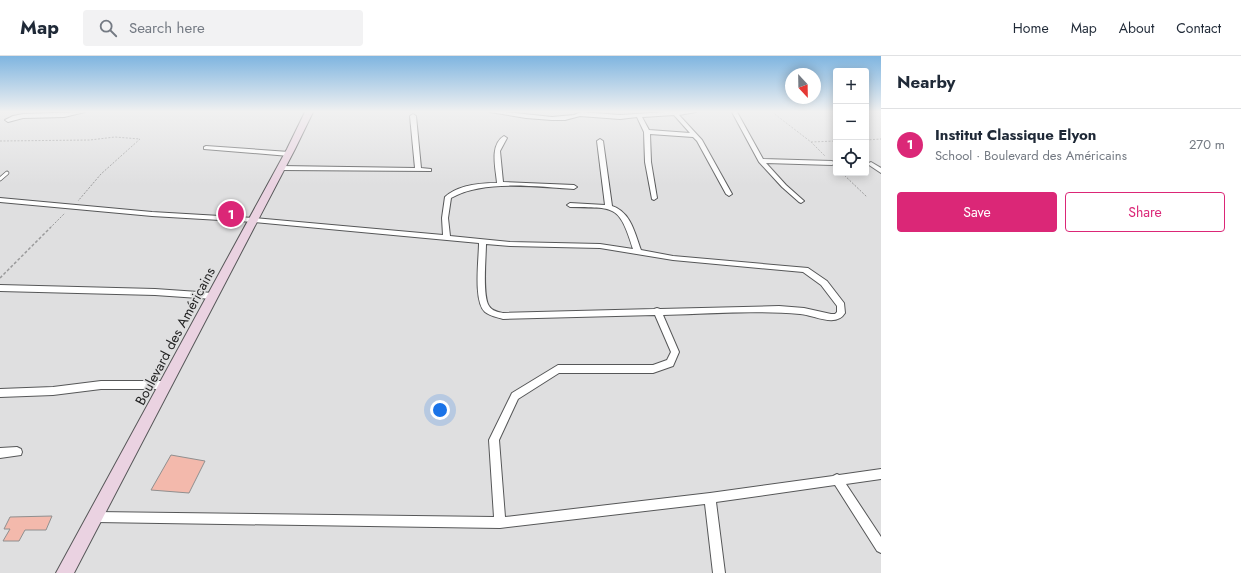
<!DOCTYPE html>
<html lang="en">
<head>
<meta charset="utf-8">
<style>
	body { margin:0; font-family:Jost,sans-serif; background:#f2f2f3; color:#1f2937 }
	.controls { position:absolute; right:12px; top:12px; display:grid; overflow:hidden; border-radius:4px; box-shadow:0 2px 10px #0003 }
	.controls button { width:36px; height:36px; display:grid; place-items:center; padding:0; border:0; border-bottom:1px solid #e0e1e3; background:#fff; color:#1f2937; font:20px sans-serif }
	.compass { position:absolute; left:785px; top:12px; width:36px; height:36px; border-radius:50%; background:#fff; box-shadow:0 2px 10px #0003; rotate:158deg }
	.you { position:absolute; left:440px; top:354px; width:14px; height:14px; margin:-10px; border:3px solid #fff; border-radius:50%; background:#1a73e8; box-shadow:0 0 0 6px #1a73e833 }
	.badge { display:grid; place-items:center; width:26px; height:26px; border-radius:50%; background:#db2777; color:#fff; font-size:13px; font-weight:700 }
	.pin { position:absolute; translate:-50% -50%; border:2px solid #fff; box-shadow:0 1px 4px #0006 }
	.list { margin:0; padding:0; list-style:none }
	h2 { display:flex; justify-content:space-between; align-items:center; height:52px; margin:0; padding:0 16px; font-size:17px }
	h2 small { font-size:13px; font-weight:400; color:#747a83 }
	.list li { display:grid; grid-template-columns:26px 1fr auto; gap:12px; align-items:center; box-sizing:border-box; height:72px; padding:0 16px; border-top:1px solid #e0e1e3 }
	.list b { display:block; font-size:15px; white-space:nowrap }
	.list p { margin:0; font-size:13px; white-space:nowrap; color:#747a83 }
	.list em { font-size:13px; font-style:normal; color:#747a83 }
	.actions { display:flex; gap:8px; padding:12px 16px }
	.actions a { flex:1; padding:9px 0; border:1px solid #db2777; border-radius:4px; text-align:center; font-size:14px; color:#db2777 }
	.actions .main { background:#db2777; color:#fff }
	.icon { flex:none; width:22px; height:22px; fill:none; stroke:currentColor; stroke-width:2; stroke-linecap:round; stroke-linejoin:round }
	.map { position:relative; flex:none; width:881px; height:517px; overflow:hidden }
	header { display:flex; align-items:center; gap:24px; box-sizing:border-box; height:56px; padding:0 20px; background:#fff; border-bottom:1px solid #e0e1e3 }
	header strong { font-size:19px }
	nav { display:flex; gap:22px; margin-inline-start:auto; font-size:14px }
	.search { width:280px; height:36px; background:#f2f2f3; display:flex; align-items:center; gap:10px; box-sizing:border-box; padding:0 14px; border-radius:4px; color:#747a83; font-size:15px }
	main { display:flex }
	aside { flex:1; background:#fff }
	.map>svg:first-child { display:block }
	.building { fill:#f3b9ac; stroke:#908f8f }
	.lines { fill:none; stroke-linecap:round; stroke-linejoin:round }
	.lane-casing { stroke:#565758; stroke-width:4.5 }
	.street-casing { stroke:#565758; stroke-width:2 }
	.secondary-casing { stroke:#565758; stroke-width:2 }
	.path-far1 { stroke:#9a9a9b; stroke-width:1; stroke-dasharray:2 1.5; stroke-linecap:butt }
	.path { stroke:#9a9a9b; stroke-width:1.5; stroke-dasharray:3 2; stroke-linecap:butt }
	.lane { stroke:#fff; stroke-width:3 }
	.street { fill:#fff; fill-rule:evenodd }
	.secondary { fill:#ead2e1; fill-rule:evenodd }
	.labels { text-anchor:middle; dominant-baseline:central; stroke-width:3.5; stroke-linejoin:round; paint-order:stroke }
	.street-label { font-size:14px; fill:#232323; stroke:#dfdfe0 }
</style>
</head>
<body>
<header>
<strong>Map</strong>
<div class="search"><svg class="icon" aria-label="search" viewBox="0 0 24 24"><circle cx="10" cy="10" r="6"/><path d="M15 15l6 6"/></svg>Search here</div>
<nav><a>Home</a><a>Map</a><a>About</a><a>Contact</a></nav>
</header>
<main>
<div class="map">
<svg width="881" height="517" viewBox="0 0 881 517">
	<rect width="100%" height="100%" fill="#dfdfe0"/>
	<g class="building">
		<polygon points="171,399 205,405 189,437 151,434"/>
		<polygon points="52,460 46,474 25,474 19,485 3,485 10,473 4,473 10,461"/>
	</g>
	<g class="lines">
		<g class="lane-casing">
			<polyline id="lane" points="0,123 7,117"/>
		</g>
		<g class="street-casing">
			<g id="street">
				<polygon points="85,56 64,61 23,62 8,66 5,64 13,60 23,58"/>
				<path d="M490,56H505L552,61L574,59L581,56L620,59L666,56H696L679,59L702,84L732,138L729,140L726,138L697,85L693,81L650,78L651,106L657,142L654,144L652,143L645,106L644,76L637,61L620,63L580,60L565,64H552L526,62ZM674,59L690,77L649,74L642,61Z"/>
				<polygon points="732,56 737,56 763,103 832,105 835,107 832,109 766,107 786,129 804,145 801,147 799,146 782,131 759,106"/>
				<polygon points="413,58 416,60 421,112 431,113 431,115 281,114 278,112 281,110 415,112 410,60"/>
				<path d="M504,80L507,82L500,95L503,126L574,129L577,131L574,133C538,131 483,123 451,142L448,162L450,180L510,186L600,188L633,193C619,148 615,152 570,151L567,149L570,147L605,149L597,85L600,83L603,85L612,150C631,156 635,178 641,194L673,200L808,212L827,225L844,247L845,257C836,272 814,259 800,258C755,254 708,258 663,259L679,296L673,310L653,317H559L518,343L499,384L505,461L710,437L833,420L837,418L839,419L881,413V423L846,428L881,481V497L877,495L835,429L716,446L725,517H713L705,448L500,472L96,466L92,465L91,461L92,457L96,456L494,461L489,384L512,337L558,309H653L667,304L671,296L655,259L503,263C497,261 490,260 485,256C473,245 479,203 479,187L254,166L152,160L0,146V142L152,156L254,162L443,179L442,162L445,141C458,129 480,127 497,127C496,113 489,89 504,80ZM486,188L510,190L600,192L673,204L803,216L821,229L837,250V256L835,258H831L804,252L779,250L660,253L657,252L654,253L503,257C498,256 492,255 489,250C482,240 486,201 486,188Z"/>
				<polygon points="206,90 289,96 292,98 289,100 204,93 204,91"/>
				<polygon points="871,106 881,112 881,117 869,109 869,107"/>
				<polygon points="0,229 155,233 213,237 217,240 213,243 155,239 0,235"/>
				<polygon points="101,325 165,325 168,326 169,329 168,332 165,333 101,333 53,339 0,341 0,333 53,331"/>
				<polygon points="17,391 21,393 22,396 21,399 0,402 0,392"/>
			</g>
		</g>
		<g class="secondary-casing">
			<polygon id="secondary" points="305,56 313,56 295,93 74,517 56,517 287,93"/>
		</g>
		<g class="path-far1">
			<polyline points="772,56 811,86 825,100"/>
			<polyline points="866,84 881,83"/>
			<polyline points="0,85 90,84 115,81 140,83 101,118 78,145"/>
			<polyline points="811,86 836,85"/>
			<polyline points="842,117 867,141"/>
			<polyline points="50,172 65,157"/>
		</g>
		<polyline class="path" points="0,222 51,171"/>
		<use href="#lane" class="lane"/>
		<use href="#street" class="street"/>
		<use href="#secondary" class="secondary"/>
	</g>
	<linearGradient id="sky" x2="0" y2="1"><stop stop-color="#7fb5e0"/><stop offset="0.43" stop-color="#f1f1f1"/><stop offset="1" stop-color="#f1f1f1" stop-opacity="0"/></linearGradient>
	<rect width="881" height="129" fill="url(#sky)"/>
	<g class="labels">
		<g class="street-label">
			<text transform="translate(175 280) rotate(-62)">Boulevard des Américains</text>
		</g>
	</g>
</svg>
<div class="controls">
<button>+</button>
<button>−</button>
<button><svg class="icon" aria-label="locate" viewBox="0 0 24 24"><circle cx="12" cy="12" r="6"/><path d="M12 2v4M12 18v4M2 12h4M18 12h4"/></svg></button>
</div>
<svg class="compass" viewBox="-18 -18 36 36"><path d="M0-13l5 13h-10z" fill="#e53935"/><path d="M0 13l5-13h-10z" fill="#747a83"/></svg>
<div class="you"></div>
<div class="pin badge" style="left:231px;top:158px">1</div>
</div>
<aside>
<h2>Nearby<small></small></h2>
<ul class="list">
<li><span class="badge">1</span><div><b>Institut Classique Elyon</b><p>School · Boulevard des Américains</p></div><em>270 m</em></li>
</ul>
<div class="actions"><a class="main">Save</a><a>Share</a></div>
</aside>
</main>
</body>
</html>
